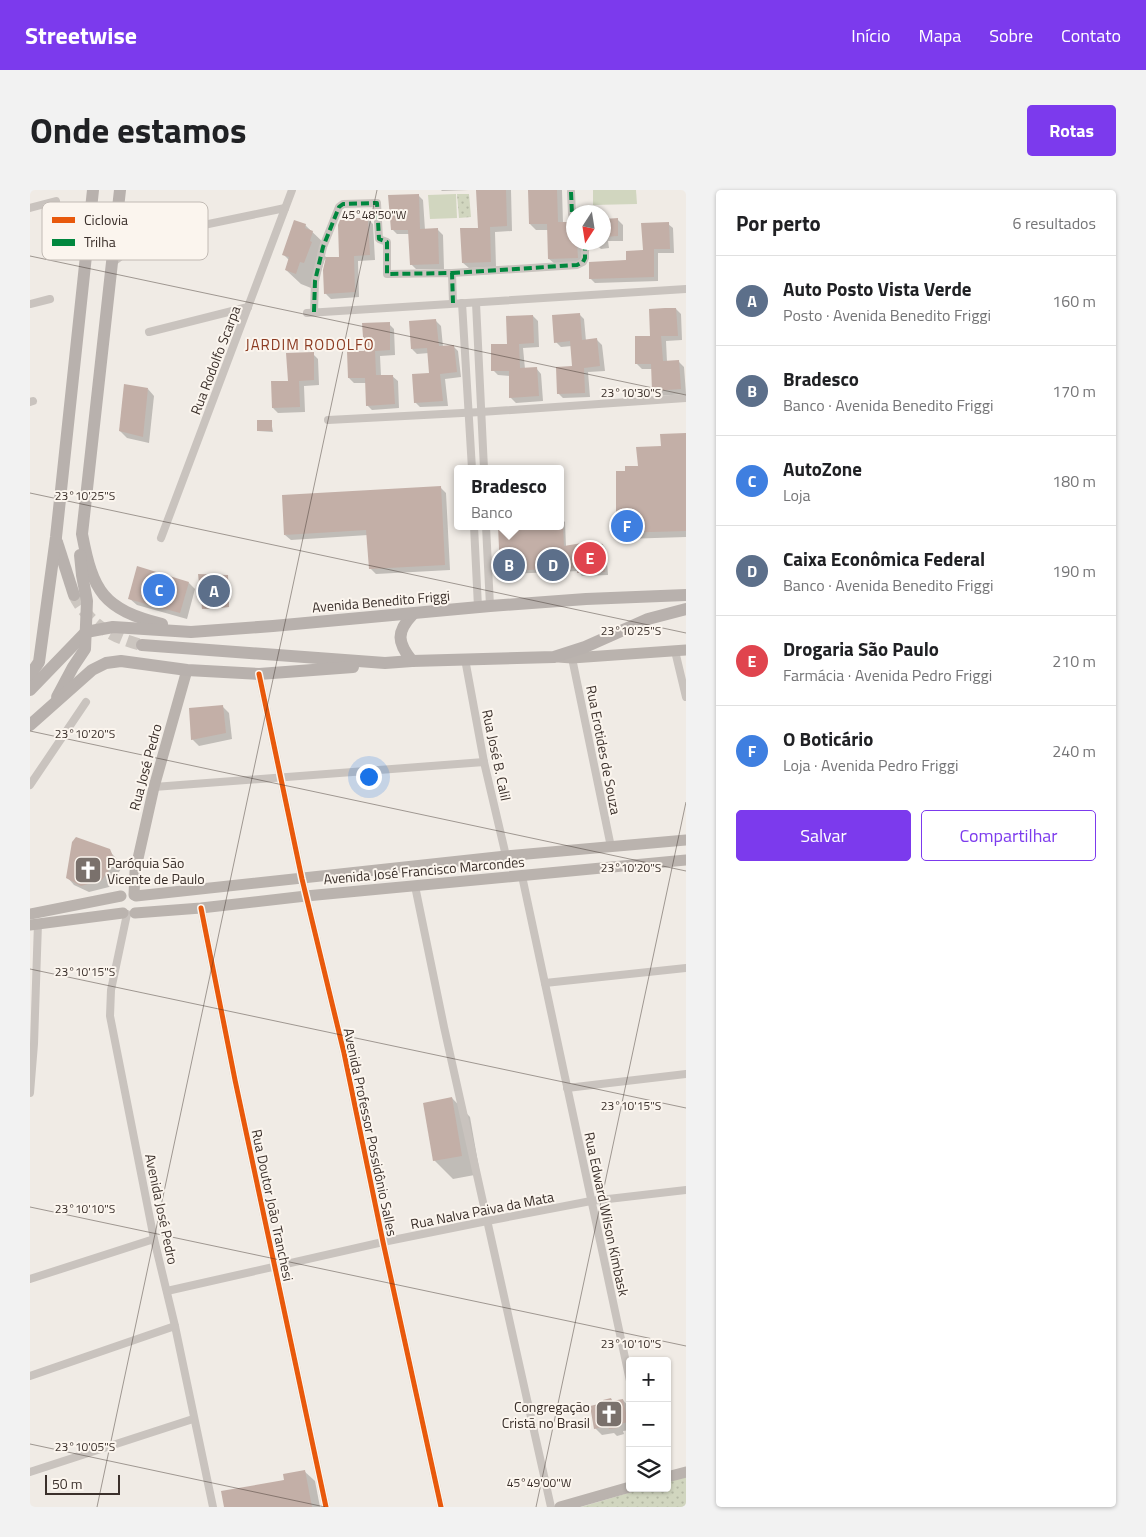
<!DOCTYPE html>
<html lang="pt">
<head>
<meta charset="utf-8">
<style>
	body { margin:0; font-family:"Titillium Web",sans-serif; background:#f2f2f2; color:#202124 }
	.controls { position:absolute; right:15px; bottom:15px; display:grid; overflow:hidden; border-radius:5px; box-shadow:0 1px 4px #0004 }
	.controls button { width:45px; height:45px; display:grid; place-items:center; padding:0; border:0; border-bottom:1px solid #e0e0e0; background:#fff; color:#202124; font:25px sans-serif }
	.compass { position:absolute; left:536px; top:15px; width:45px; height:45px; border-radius:50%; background:#fff; box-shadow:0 1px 4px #0004; rotate:192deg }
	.scale { position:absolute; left:15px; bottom:12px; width:75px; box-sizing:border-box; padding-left:5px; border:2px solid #3b302b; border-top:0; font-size:14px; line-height:18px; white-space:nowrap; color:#3b302b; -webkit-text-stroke:4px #fbf5ee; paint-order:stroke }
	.you { position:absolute; left:338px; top:586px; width:18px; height:18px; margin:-12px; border:4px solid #fff; border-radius:50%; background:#1a73e8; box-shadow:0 0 0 8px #1a73e833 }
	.badge { display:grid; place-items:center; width:32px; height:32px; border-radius:50%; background:#7c3aed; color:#fff; font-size:16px; font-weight:700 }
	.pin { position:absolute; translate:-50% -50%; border:2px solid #fff; box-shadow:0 1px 5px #0006 }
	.popup { position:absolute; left:424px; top:275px; width:110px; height:65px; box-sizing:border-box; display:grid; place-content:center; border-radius:5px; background:#fff; filter:drop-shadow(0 1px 4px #0005); font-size:16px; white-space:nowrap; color:#757577 }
	.popup b { font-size:19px; color:#202124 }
	.popup::after { content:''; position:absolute; left:50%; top:100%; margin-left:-10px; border:10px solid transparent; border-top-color:#fff }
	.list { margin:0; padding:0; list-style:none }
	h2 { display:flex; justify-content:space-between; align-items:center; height:65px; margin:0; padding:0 20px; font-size:21px }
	h2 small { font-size:16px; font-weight:400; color:#757577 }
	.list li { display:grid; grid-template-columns:32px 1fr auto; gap:15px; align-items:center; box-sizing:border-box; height:90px; padding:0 20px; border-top:1px solid #e0e0e0 }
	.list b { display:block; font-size:19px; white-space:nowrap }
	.list p { margin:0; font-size:16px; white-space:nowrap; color:#757577 }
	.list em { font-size:16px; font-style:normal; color:#757577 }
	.actions { display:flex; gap:10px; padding:15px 20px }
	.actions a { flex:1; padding:11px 0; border:1px solid #7c3aed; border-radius:5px; text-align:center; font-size:18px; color:#7c3aed }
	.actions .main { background:#7c3aed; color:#fff }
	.icon { flex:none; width:28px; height:28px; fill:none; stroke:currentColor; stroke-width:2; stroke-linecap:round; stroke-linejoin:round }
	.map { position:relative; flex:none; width:656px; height:1317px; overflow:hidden; border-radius:5px }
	header { display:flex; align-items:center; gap:30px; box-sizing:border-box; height:70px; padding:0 25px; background:#7c3aed; color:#fff }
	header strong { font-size:24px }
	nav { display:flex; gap:28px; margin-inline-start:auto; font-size:18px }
	.intro { display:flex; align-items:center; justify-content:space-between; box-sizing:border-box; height:120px; padding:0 30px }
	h1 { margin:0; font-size:35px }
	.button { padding:12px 22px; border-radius:5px; background:#7c3aed; color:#fff; font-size:18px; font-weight:700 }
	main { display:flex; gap:30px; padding:0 30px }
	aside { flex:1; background:#fff; border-radius:5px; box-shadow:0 1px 4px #0004 }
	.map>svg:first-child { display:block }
	.green { fill:url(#green-dots) }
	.pitch { fill:#d1d6bf }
	.shadow { fill:#0003 }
	.building { fill:#c3afa7 }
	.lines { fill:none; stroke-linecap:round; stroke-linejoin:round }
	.primary-tunnel { stroke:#ccc6c0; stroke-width:12; stroke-dasharray:12 6; stroke-linecap:butt }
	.street { stroke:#c9c3be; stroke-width:8 }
	.secondary { stroke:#bab3ae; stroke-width:11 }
	.primary { stroke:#b8b1ad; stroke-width:12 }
	.quiet { stroke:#00873e; stroke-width:4; stroke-dasharray:8 4; stroke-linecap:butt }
	.cycleway-casing { stroke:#fbf5ee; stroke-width:8 }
	.cycleway { stroke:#e8590c; stroke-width:5 }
	.ticks { fill:none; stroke:#3b302b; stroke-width:1; stroke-opacity:0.45 }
	.labels { text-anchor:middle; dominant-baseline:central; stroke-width:4; stroke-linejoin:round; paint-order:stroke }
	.street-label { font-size:14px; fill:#3b302b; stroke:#fbf5ee }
	.poi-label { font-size:14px; fill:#3b302b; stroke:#fbf5ee; text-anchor:start }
	.neighbourhood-label { font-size:15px; letter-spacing:1px; fill:#8c3b22; stroke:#fbf5ee }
	.key { fill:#fbf5ee; stroke:#c1bab4; stroke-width:1 }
	.key-label { font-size:14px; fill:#3b302b }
	.ticks-label { font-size:12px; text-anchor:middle; fill:#3b302b; stroke:#fbf5ee; stroke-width:4; stroke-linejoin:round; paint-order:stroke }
</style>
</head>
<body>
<header>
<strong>Streetwise</strong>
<nav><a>Início</a><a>Mapa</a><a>Sobre</a><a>Contato</a></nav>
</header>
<div class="intro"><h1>Onde estamos</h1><a class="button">Rotas</a></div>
<main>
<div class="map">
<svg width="656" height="1317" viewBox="0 0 656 1317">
	<defs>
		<pattern id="green-dots" width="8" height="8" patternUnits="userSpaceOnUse" patternTransform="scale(1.25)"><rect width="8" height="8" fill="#d1d6bf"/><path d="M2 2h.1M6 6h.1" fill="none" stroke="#b4b8a4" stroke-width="1.8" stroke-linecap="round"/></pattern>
	</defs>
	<rect width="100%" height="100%" fill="#f0ebe5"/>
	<g class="green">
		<polygon points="427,4 439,4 441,27 429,28"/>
		<polygon points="656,1286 656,1317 551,1317 615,1298 637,1298 637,1292"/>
	</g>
	<g class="pitch">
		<polygon points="563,0 606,0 607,14 563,15"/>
		<polygon points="426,4 427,28 400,29 398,5"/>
	</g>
	<g class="shadow">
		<polygon points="411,0 439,0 412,1"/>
		<polygon points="456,0 481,0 482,41 465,42 466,77 439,78 433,73 449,39"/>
		<polygon points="499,0 532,0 533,33 544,52 552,52 553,73 525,74 519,69 518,40 506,40 500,34"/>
		<polygon points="388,5 393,10 395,40 408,40 413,45 414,79 386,79 381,74 380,44 367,44 362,39"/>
		<polygon points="338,29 343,34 345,70 328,71 329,107 301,109 296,104 297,70 295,69 289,87 284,85 281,98 271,94 256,80 259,70 254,65 275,35 297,56 294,65 296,67 310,68"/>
		<polygon points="574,30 588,30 593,35 593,51 578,51 579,58 571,59 566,54 574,52"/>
		<polygon points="638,34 643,38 644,63 628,63 628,91 565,93 560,88 597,71 614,61"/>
		<polygon points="646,119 651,124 652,150 636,151 637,172 649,172 654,177 656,204 628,206 623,201 623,179 612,179 606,173 621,147"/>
		<polygon points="549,124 554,129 556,151 567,150 572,155 575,181 558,182 560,207 533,208 528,203 544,178 542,156 531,157 526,152"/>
		<polygon points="503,126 508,131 509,157 493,158 495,179 506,178 511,184 513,211 486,213 481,208 480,186 468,185 463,180 479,155"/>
		<polygon points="406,131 411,136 413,157 423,156 428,161 431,187 415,189 418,216 390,217 385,212 400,184 399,163 387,164 382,159"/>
		<polygon points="359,134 364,139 365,165 350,166 351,186 362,186 368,191 369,218 342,220 337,215 336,193 324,193 319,188 335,162"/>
		<polygon points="283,164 288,169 289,195 274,196 275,222 248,223 243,218 259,193"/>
		<polygon points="118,199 124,206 119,253 97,248 90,241"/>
		<polygon points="241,231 243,242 228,241"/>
		<polygon points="656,244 656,347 594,349 587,342 596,282 609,277 632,257"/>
		<polygon points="410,297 416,303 420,380 346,384 340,378 338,345 261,350 255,345"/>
		<polygon points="530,328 535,332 536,357 573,355 576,359 578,385 552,386 548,381 475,384 472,380 530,336"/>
		<polygon points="197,386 199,417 175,419 173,418"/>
		<polygon points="159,393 165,399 157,429 107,415 100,409"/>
		<polygon points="192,516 199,523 202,549 169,556 162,549"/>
		<polygon points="79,661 86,668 91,679 79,697 59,702 44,695 38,688"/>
		<polygon points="422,908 440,927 450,984 423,989 404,970"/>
		<polygon points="581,1209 584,1212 593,1210 599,1217 600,1240 593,1241 594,1244 587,1246 584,1243 572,1245 565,1238 575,1214"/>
		<polygon points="274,1281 285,1291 290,1317 196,1317"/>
	</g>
	<g class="building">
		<polygon points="446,0 476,0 477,36 460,37 461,72 432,73 430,38 448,38"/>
		<polygon points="498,0 527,0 528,32 544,32 544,52 547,52 548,68 518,69 517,34 499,34"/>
		<polygon points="389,4 390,39 408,38 409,74 380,75 378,40 361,40 358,5"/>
		<polygon points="325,28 338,28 340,65 324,66 325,102 294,104 293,80 296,67 309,67 308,35 310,30"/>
		<polygon points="588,28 588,46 574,47 574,29"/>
		<polygon points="264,30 276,34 275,38 283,41 280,51 282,52 274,73 270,72 266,84 255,80 259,67 252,65"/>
		<polygon points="639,32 640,59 624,59 624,87 559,89 559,72 596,70 596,61 613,60 611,33"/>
		<polygon points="635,118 646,118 648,146 631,146 633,171 649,170 651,199 622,201 621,174 605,174 605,146 620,146 619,119"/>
		<polygon points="550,123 552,150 567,148 570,176 554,178 555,203 527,204 526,177 542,176 540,151 524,153 522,125"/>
		<polygon points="503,125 504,153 489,154 490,178 507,177 509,206 479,208 479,181 461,181 461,154 477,154 476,126"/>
		<polygon points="406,129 409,156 424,155 427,182 410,184 413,211 384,213 382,184 399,183 397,158 381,159 379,131"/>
		<polygon points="360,132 360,160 345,161 346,185 363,185 365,214 336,216 335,188 318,188 317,161 334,161 332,133"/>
		<polygon points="284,162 284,190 269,191 270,217 242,218 241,191 258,191 256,163"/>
		<polygon points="94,194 118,198 113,247 89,241"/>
		<rect x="227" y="230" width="15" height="11"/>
		<polygon points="656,243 656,341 586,343 586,281 595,281 595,276 608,276 606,257 631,256 630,244"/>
		<polygon points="411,296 415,375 339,379 336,340 254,345 252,305"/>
		<polygon points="468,336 533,336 534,356 558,352 573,354 575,382 547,383 547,378 470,381"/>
		<polygon points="107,376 159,392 150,423 98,409"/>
		<polygon points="168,384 198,385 199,417 172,419"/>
		<polygon points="193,515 196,543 161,550 159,518"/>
		<polygon points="46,647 80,659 85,671 72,690 51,696 36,688 42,652"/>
		<polygon points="422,907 432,966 403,971 393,913"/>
		<polygon points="581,1208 582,1211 593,1209 598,1232 587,1235 588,1238 579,1239 578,1236 564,1239 560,1216 573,1213 573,1210"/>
		<polygon points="275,1280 282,1317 194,1317 191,1301 254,1290 253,1284"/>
	</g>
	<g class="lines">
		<path class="primary-tunnel" d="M44,405C58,433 82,448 112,455"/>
		<g class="street">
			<polyline points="541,2 542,24 544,24"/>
			<polyline points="0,18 26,11"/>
			<polyline points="87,26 116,47"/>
			<polyline points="82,73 116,47 255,18"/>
			<polyline points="422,83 547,75 553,72 555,68 555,52"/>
			<polyline points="432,113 442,279"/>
			<polyline points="446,113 454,279"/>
			<polyline points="0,114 20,109"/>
			<polyline points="284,122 285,91 293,57 309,17 313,14 347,13 349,49 357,52 357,84 422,83 423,113"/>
			<polyline points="277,123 656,99"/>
			<polyline points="119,142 218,117"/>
			<polyline points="0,212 3,211"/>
			<polyline points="298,230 451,222 656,208"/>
			<polyline points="444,336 448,417"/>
			<polyline points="456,336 460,416"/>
			<polyline points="131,348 262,0"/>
			<polyline points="645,461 656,507"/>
			<polyline points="542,468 581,657"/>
			<polyline points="435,469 454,572 476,666"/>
			<polyline points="229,484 272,689 314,863 353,1052 411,1317"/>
			<polyline points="0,595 56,512"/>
			<polyline points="124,597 454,572"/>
			<polyline points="492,686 600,1191"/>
			<polyline points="385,696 414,837 521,1317"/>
			<polyline points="171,718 205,890 296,1317"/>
			<polyline points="97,724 81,800 80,826 124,1049 145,1136 183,1317"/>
			<polyline points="515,793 656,778"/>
			<polyline points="537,898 656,884"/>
			<polyline points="0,903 4,854 8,733"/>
			<polyline points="0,1089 124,1049"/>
			<polyline points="137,1101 353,1052 457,1031 561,1011 656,1000"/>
			<polyline points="0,1186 145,1136"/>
			<polyline points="0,1282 163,1229"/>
		</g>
		<g class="secondary">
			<polyline points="528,467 542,468 656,460"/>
			<polyline points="104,705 105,682 124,597 157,480"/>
			<polyline points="106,706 476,666 656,650"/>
			<polyline points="105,723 171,718 276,706 656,670"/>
			<polyline points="0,724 91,706"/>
			<polyline points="0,735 93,723"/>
			<polyline points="637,1287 656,1282"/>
			<polyline points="530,1317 600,1297"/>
		</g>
		<g class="primary">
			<path d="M90,0L52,344C63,402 73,419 132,434"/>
			<polyline points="27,352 44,405"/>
			<polyline points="112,455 355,473 382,471 524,467 555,457 618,429 656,419"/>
			<path d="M382,471C367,452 366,442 383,424"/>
			<polyline points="0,485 9,472 26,347 63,0"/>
			<polyline points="0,500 56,442 83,437 161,442 243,436 460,416 556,409 656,405"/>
			<polyline points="27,507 43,477 55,459 57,411 52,385 50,365"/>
			<polyline points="0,535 62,480 76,473 91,471 157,480 229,484 323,477"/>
		</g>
		<g class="quiet">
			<polyline points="541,2 542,24 544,24"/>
			<polyline points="422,83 547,75 553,72 555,68 555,52"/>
			<polyline points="284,122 285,91 293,57 309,17 313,14 347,13 349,49 357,52 357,84 422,83 423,113"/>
		</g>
		<g class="cycleway-casing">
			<g id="cycleway">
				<polyline points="229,484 272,689 314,863 353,1052 411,1317"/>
				<polyline points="171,718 205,890 296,1317"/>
			</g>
		</g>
		<use href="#cycleway" class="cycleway"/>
	</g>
	<path class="ticks" d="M0,66L656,205M0,303L656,443M0,541L656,681M0,779L656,918M0,1017L656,1156M0,1254L295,1317M67,1317L347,0M506,1317L656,612"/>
	<defs>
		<g id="church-square" transform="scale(1.4375)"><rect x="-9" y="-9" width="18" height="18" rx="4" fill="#7a716c" stroke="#fbf5ee"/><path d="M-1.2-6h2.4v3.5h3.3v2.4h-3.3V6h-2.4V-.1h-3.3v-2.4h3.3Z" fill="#fff"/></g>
	</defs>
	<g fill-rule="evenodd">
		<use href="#church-square" x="58" y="680"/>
		<use href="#church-square" x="579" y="1224"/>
	</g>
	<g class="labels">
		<g class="street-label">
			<text transform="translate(185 170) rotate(-69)">Rua Rodolfo Scarpa</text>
			<text transform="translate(351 411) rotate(-5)">Avenida Benedito Friggi</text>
			<text transform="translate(574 560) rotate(79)">Rua Erotides de Souza</text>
			<text transform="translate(467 565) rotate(78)">Rua José B. Calil</text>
			<text transform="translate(115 577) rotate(-75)">Rua José Pedro</text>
			<text transform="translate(394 680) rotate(-5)">Avenida José Francisco Marcondes</text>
			<text transform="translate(341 942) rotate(78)">Avenida Professor Possidônio Salles</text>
			<text transform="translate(243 1015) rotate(78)">Rua Doutor João Tranchesi</text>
			<text transform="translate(132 1019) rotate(78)">Avenida José Pedro</text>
			<text transform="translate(452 1020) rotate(-11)">Rua Nalva Paiva da Mata</text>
			<text transform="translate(577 1024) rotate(78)">Rua Edward Wilson Kimbask</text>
		</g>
		<g class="poi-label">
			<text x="77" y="672">Paróquia São<tspan x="77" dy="16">Vicente de Paulo</tspan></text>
			<text x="560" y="1216" text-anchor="end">Congregação<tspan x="560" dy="16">Cristã no Brasil</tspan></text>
		</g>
		<g class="neighbourhood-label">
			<text x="280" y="154">JARDIM RODOLFO</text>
		</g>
	</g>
	<rect x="12" y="12" width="166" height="58" rx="8" class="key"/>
	<rect x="22" y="27" width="23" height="6" fill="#e8590c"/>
	<rect x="22" y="49" width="23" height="7" fill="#00873e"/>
	<g class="key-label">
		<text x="54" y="35">Ciclovia</text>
		<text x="54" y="57">Trilha</text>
	</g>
	<g class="ticks-label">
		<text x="344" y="29">45°48'50"W</text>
		<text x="601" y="207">23°10'30"S</text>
		<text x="55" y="310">23°10'25"S</text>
		<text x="601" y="445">23°10'25"S</text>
		<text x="55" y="548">23°10'20"S</text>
		<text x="601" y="682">23°10'20"S</text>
		<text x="55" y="786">23°10'15"S</text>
		<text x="601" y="920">23°10'15"S</text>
		<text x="55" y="1023">23°10'10"S</text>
		<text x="601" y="1158">23°10'10"S</text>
		<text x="55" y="1261">23°10'05"S</text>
		<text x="509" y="1297">45°49'00"W</text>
	</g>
</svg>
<div class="controls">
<button>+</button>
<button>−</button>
<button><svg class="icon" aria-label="layers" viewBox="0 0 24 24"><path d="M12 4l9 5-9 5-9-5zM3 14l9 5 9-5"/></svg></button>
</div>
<svg class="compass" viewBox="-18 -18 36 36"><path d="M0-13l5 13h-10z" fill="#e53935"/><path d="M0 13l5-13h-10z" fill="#757577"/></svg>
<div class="scale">50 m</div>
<div class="you"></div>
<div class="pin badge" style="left:184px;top:401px;background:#5c6f8a">A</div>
<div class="pin badge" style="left:479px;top:375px;background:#5c6f8a">B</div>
<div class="popup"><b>Bradesco</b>Banco</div>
<div class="pin badge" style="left:129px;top:400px;background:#3f7fe0">C</div>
<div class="pin badge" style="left:523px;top:375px;background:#5c6f8a">D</div>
<div class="pin badge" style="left:560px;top:368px;background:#e0444e">E</div>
<div class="pin badge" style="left:597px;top:336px;background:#3f7fe0">F</div>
</div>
<aside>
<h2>Por perto<small>6 resultados</small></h2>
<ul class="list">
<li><span class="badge" style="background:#5c6f8a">A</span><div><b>Auto Posto Vista Verde</b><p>Posto · Avenida Benedito Friggi</p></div><em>160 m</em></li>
<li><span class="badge" style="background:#5c6f8a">B</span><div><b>Bradesco</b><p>Banco · Avenida Benedito Friggi</p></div><em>170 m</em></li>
<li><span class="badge" style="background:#3f7fe0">C</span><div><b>AutoZone</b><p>Loja</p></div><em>180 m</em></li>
<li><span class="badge" style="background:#5c6f8a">D</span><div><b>Caixa Econômica Federal</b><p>Banco · Avenida Benedito Friggi</p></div><em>190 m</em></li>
<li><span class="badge" style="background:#e0444e">E</span><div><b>Drogaria São Paulo</b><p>Farmácia · Avenida Pedro Friggi</p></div><em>210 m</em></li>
<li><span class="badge" style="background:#3f7fe0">F</span><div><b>O Boticário</b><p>Loja · Avenida Pedro Friggi</p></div><em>240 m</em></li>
</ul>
<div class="actions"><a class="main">Salvar</a><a>Compartilhar</a></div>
</aside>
</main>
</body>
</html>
